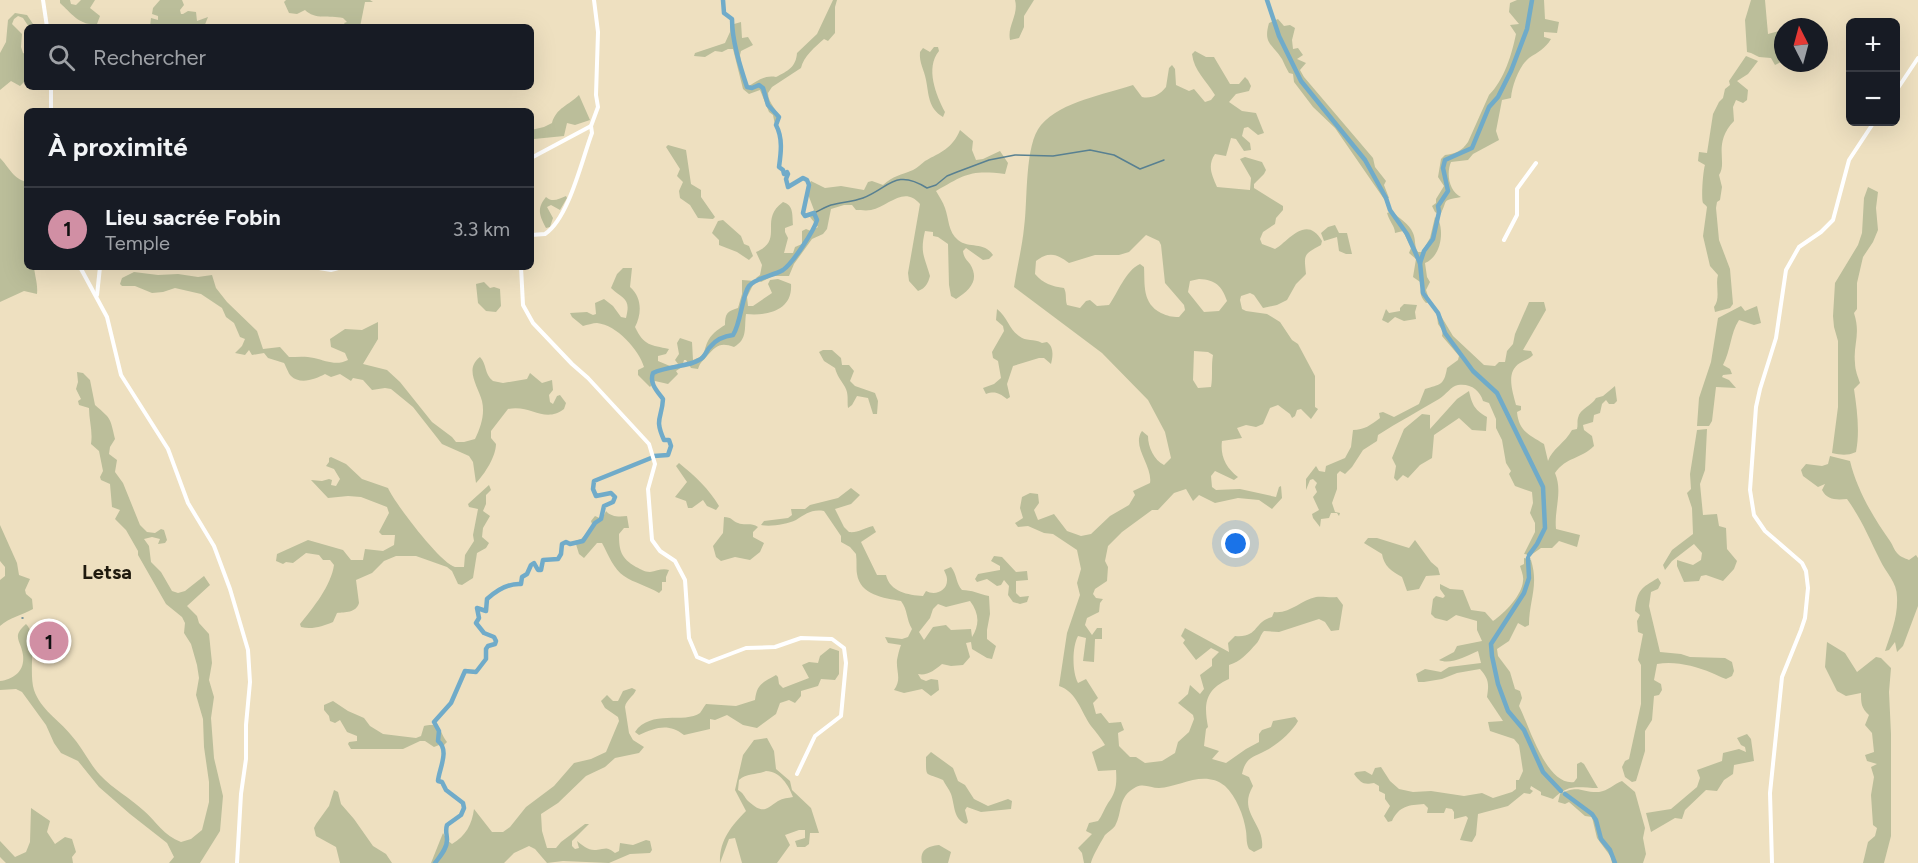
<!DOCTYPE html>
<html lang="fr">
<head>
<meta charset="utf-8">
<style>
	body { margin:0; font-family:Figtree,sans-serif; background:#20242c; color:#f1f3f6 }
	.controls { position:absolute; right:18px; top:18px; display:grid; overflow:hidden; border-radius:9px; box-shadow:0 6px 24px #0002 }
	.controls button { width:54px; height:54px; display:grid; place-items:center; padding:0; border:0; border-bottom:2px solid #363941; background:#171b24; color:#f1f3f6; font:30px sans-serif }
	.compass { position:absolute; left:1774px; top:18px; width:54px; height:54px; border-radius:50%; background:#171b24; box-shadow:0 6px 24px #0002; rotate:354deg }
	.you { position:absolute; left:1236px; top:544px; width:21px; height:21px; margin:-15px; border:4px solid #fff; border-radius:50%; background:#1a73e8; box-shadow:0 0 0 9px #1a73e833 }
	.badge { display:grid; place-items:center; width:39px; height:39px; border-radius:50%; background:#d18fa4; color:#111; font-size:20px; font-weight:700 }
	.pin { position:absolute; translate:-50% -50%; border:3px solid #fff; box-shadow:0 2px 6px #0006 }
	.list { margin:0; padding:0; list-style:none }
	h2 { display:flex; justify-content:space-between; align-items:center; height:78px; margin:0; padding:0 24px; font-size:26px }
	h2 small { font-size:20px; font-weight:400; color:#9ea1a6 }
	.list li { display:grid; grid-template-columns:39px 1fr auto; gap:18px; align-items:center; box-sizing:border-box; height:84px; padding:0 24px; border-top:2px solid #363941 }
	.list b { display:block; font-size:22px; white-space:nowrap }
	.list p { margin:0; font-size:20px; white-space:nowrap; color:#9ea1a6 }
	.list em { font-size:20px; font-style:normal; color:#9ea1a6 }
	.icon { flex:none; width:33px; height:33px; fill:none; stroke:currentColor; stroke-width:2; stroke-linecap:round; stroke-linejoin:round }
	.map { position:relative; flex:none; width:1918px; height:863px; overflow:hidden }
	.search { position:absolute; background:#171b24; box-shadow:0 6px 24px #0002; left:24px; top:24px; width:510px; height:66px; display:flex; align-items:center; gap:15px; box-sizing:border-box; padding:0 21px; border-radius:9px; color:#9ea1a6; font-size:22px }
	.panel { position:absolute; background:#171b24; box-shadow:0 6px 24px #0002; left:24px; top:108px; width:510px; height:162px; border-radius:9px }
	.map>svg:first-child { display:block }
	.green { fill:#bbbe9a; fill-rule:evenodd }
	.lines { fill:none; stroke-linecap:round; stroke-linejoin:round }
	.stream { stroke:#588091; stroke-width:1.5 }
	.river { stroke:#70abc9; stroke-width:4.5 }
	.secondary { stroke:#fff; stroke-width:4 }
	.labels { text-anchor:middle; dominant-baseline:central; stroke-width:6; stroke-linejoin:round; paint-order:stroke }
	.quarter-label { font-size:20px; font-weight:bold; fill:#1f1a0e; stroke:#eee0c0 }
</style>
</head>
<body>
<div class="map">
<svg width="1918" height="863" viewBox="0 0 1918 863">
	<rect width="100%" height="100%" fill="#eee0c0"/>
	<g class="green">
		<path d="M60,0H70L71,4L76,5L81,0H95L90,8L100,16L97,24C80,26 72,14 60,3Z"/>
		<polygon points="160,0 182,0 184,5 180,10 181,14 183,14 188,11 196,12 197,21 208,17 204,27 150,27 151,18 158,20 158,16 152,14 153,8"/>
		<path d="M286,0H370L373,2H365L360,27H347L344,23L347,22L343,18C329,15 315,20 305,10L297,14L289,13L284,2Z"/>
		<path d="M833,0H837L835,7V33L828,41L824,39C816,46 803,57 801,68L772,87L768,93C768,106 783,112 778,125H775L773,115L769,112L760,90L749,94L743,89L733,49H728L722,52L715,51L705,57L694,56L695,53L725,43L730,32V21H733L734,24L741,22L742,38L748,37L753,45L741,51L740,55L744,82L749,86C758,81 764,75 776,77C788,71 796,67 797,53L817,34Z"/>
		<path d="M1015,0H1034L1024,16V27L1019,38L1010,40C1007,26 1019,15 1015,0Z"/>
		<path d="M1517,0H1544L1545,19L1559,22L1557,33L1544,32V37L1551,39C1545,49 1538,52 1529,58C1519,66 1512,86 1511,98L1502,100L1496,131L1499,140L1473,154L1468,160L1451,162C1446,174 1449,191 1461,197C1440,201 1449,199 1440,215L1435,212L1432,206L1436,203V199L1444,186L1438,177L1441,159L1445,155C1455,154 1462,151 1468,142L1489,95C1504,80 1512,54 1516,34L1510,25L1519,24L1509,12L1510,3Z"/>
		<polygon points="1751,0 1765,0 1768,34 1783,30 1783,61 1775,65 1771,58 1759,57 1751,53 1747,52 1745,20"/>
		<polygon points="15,13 27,15 35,27 29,27 23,18 18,16 14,19 12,24 22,34 21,47 23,53 27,55 27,79 20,86 11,81 0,90 0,53 6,42 8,20"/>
		<path d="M1278,19L1284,26L1290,25L1295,28L1292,40L1293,49L1298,48L1303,55L1297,59L1306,63L1300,70L1304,77L1373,158L1375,167L1386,181L1384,185L1389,198L1384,199L1335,128L1313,107L1294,82L1293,74L1289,73C1286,68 1284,63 1282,59C1272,43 1263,44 1269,23Z"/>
		<path d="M934,47H938L939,51C925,68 936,95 945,112L943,117C928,108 929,95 926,80C924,69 919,63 920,52L923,48L930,52Z"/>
		<path d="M1195,51L1206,57H1214L1230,84H1239L1245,77L1248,80L1251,86L1249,91L1236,94L1229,102L1242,111L1256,113L1264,133L1258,135L1248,127L1244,128L1242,136L1250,143L1251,150L1244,151L1236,139L1231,138L1226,156L1215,154C1207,166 1212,175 1217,187L1250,190L1251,178L1240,159L1245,157L1262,162L1266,170L1264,174L1254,184V188L1283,206V210L1276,218L1275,224L1263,232L1260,239L1262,244L1275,249C1287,243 1306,213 1322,241L1321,245C1303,255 1304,254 1306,274L1296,284L1287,300L1277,305L1263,308L1254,295L1250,293L1241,296L1240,300L1242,309L1246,311L1267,314L1280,322L1292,340L1298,344L1315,376V407L1318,409L1311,419L1301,409L1297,410L1295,416L1292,418L1290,414L1278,405L1270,408L1263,424L1256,427L1246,425L1237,428L1242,438L1222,441C1220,456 1226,468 1238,477L1234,480L1215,471L1211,476L1212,487L1216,490L1240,489L1276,497L1279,487L1281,486L1282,498L1272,509L1259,500L1238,498L1215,503L1199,495L1193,501L1186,489L1174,493L1158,510H1152L1122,532L1108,546L1105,561L1108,567L1107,581L1095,589L1093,594L1096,598L1103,599L1100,603L1099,612L1087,618L1085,625L1092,635L1097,628H1102V639H1095L1094,662L1083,661L1086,638L1078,636C1072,647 1072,672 1078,683L1086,679L1098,698L1093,703L1096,714L1101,713L1109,723L1121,722L1124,730L1118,733L1119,746L1130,757H1136L1145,763L1162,761L1175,753L1178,742L1189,732L1194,719L1193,715L1178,703L1188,694L1190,685L1200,694L1204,689L1200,675L1212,666V659L1219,652L1211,648L1196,660L1183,643L1185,640L1181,636L1185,628L1229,652L1228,643L1235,636C1259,638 1253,622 1272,617L1274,612C1290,614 1301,600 1316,597C1322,596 1330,598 1337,597L1343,605L1339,630L1331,631L1325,622L1319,619L1279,632L1264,631C1260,635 1260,640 1256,644C1248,653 1240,662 1229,665V679C1204,690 1204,705 1208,727L1206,729L1204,746L1219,751L1212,759L1226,763L1246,749L1259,742V734L1262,730L1271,727L1273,721L1295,717L1298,721C1292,732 1277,745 1265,751C1252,758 1246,757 1242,774L1249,777L1253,786C1237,813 1265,823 1262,848L1254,852L1249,849C1246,843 1247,838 1246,831C1244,816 1236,796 1225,786C1204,769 1180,787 1159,788C1151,788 1144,783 1136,787C1117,797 1123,812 1115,826C1113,829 1108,832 1105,835C1102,840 1092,857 1091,863H1084L1082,853L1078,848L1092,834L1086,831L1089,823L1098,821C1102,816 1104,809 1108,803C1116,792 1117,785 1116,770L1098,771L1092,752L1105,745C1101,738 1096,732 1091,726C1081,712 1077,692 1059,686L1067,633L1080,595L1077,583L1081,569L1077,550L1053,534L1044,533L1028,526L1018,527L1015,523L1023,518L1020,508L1022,497L1030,493L1038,494L1039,503L1034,510L1038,520L1054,514L1067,531L1081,536L1091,534L1110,516L1129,505L1135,495L1133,491L1150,483C1153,466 1131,446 1142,431L1148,436C1148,447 1154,460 1164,465L1171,458L1165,432L1148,400L1102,353L1014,287C1017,267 1022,248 1024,228C1028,201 1024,145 1041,125C1062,101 1104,95 1133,85L1142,97C1151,99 1160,95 1166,87L1169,68L1172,65L1175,69L1176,85L1189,91L1194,89L1205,102L1211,100L1215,95C1206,80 1194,71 1192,54ZM1146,235L1159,241L1161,245L1165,283L1184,305L1185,310L1179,317C1171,317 1168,316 1161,313C1142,303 1145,285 1144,267L1140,264C1125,271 1118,293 1109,305L1097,306L1090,300L1086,301L1080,308L1067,305C1065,299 1067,294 1064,288C1051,286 1044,284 1035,274L1036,261C1049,251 1057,254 1069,263L1095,255H1119L1129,252ZM1199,279C1216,280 1222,286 1227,301L1219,311L1204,312L1188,292L1190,281ZM1194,351L1208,352L1213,355C1211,366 1213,376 1211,387L1198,388L1193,380Z"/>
		<path d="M1746,56L1758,61L1748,74L1737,81L1748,90L1747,100L1743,103L1736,100L1733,107L1734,121C1712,144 1728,162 1719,175L1722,187L1720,200L1717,202L1716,208L1719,240L1730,269L1733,304L1730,308L1715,312L1714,307C1721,298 1715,285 1718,275L1710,266L1703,236L1707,207C1706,205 1704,204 1703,203C1701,199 1703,170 1705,165L1698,161L1699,152L1707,153L1713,114L1719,102L1723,98L1725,89L1730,85L1729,81Z"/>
		<path d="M579,95L590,120L575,125L567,123L564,136L534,139L531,146V130L544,127L552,123C556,108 569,105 579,95Z"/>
		<path d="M960,130L973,141L972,150L976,160L983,159L1000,151L1008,163L1005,174C970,170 966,174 936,191C939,196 943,202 945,208C949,219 948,232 958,240C969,249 984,241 993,255L989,259L983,260L966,248L963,251C964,258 966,259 970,264C980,280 970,290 956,299L951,296L949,285L948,244L938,237L933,236V232L925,231C920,253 924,255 930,276C928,283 926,288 918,291L909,281L908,273L920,204C904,185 889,206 871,210C866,211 860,210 856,210L852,205H844L831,209L827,229L823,234L812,239L794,264L789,276H773L761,282L756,278L760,275L762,265L756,252C785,240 758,220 783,202C794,205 792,215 793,225L785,228V232L788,238L784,253H793L795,247L802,244V231L806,229L811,231L818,227L810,217L814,210L806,189L811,181L825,188L841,186L864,190L868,182L872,181L883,185C893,176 901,175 913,170C917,168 921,164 925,161C941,152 952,149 960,130Z"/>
		<polygon points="668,145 686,150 691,184 701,190 701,197 715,217 713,219 698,218 690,205 680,198 679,191 683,182 677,176 680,169 666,147"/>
		<path d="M0,158C9,167 13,179 27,182V267H34C35,277 38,284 37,294L24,291L0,302Z"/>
		<path d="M1868,187L1878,192L1876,208L1878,230L1873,242L1863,257L1857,283V309L1854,313C1861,335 1853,344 1855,363C1855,370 1858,377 1860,383L1854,389C1857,410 1860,431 1856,452C1847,456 1841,455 1832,453L1838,407V341L1834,327L1833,316L1835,283L1858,245L1862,233L1864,198Z"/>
		<path d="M566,196L567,198L560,210L551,205L547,207L553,218L550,227L546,228C540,216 536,209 546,197C553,203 558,199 566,196Z"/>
		<path d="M1392,211C1399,219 1409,223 1413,233C1416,240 1414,246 1418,252H1422L1430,238L1435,217L1439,221C1444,235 1440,257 1425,263L1427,277L1430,282L1426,290L1430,302L1426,303C1420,296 1419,292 1423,284L1413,277L1416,259L1409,253L1411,248L1403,231L1395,233C1395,226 1389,221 1387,213Z"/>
		<polygon points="723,220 741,236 744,244 749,246 753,256 749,260 737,252 719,245 719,240 712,233 718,221"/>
		<polygon points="1335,225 1339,233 1347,233 1352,254 1346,254 1339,251 1337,237 1324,241 1321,233 1328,227"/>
		<path d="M623,268H632L630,287C642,297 642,314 635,327C644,346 651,345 669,349L666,354L658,356V361L670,366L678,364L675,360L679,354L677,343L680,338L692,342L693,360C706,355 703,353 707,343C711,334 717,330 725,325C725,314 727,311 738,308L742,294V280L755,281L747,297L748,306H753L772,293L768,284L770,280L778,279L791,284C793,311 767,316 746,314C744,328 748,339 734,347C720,342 716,346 707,356C703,361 700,362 698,369L691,368L686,360H684L682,367L676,371L678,374L668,384L655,381L650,387L638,375V370L644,367C639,350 617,325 597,323C593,323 587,325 583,326L572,317L570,313L587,312L593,315L596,314L595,303L604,299L613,306L621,317L626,318C631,298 624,300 611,288L617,274Z"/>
		<path d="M134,272L158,275L178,274L198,277L212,275L216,288L227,302L257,331L263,349L280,347L289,357C297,357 306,356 314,358C327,361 336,366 348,360L345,353L331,347L330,339L345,329L362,330L378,322V339L363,364L387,370L400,382L432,422L452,437L456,442H464L475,439C481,427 485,414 482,401C478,386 464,369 480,357C487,364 484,374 493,381L503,383L527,379L530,373L542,383L552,380L553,390L549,395L550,402L553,404L557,396L560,395L566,403L564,409C544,424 531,404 508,409L491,431V438L496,444C496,456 485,474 476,483L473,462L469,456L442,444L413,407L391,389L385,388L372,390L363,380L353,378L351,381L340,374L331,377L325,374C316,379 300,385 291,376C288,373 286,366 284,363L268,358L264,353L252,355L249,350L245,355L235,353L242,346L245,339L240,337L234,323L226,317L222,308L201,294L175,288L163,292L152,293L135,286H122L120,284L122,278Z"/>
		<polygon points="484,282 490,288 494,287 500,289 501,306 496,312 486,311 478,303 476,284"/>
		<path d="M1529,302H1544L1546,310L1523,350L1531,351L1533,355C1529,359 1525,360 1520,363C1505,372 1513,392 1516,405L1521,406V410L1517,412C1519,432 1529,434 1544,444L1548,461C1552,449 1565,443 1572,430L1577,429C1578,425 1577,421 1578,418C1580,408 1592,406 1596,398L1603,396L1615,386L1617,401L1614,404H1609L1606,400L1602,404L1600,413L1594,415L1593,422L1583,425L1584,430L1592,436L1594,446C1581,459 1566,457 1555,473C1563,492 1554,509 1556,529L1580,535L1577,547L1559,541L1552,548H1541L1531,555L1524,554L1535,532V523L1530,513L1533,503L1532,492L1515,486L1509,474L1511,471L1506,463L1502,440L1496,428V419L1489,403L1483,401C1480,390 1470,383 1458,385C1451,386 1446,395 1439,399C1419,411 1398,422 1378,435L1377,441L1363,450L1352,467L1345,474L1340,471L1337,474V489L1332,503L1335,512L1340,513L1339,516L1337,513H1331L1329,518L1321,519L1320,527L1313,518L1312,514L1319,510L1313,497L1317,492L1315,487L1317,483L1313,479L1310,480L1306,490V479L1316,466L1319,471L1325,472L1326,466L1345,458L1351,447L1353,430C1364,430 1371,425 1380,418L1379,413L1383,412L1394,417L1419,404L1425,389C1440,384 1444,386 1447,368L1458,360L1459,356L1442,336L1443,331L1438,324L1437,316H1441L1453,336L1484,365L1495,366L1499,362H1505L1507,351L1513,344L1515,334Z"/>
		<polygon points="1404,304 1417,305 1415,312 1416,319 1404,321 1395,317 1388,323 1382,320 1386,309 1389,313 1400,311 1400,308"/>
		<path d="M1741,306L1745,311L1757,306L1761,323L1754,325L1739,320C1730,334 1731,350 1723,365L1730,369L1732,374L1723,375L1722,377L1729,380L1736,388L1716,387L1712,421L1709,426H1697L1699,398L1711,362L1718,318Z"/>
		<path d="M997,309C1008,318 1009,329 1019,336C1026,342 1034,338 1042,343L1047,342C1054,347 1053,356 1051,364L1044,358H1039L1013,366L1007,384L1010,397L1007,399C999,393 995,391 986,394L983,388L994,384L1001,378L998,361L993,358L992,352L1004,331L1003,326L996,320Z"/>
		<path d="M823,350H832L841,358L842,365H849L854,371L850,381L855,386L875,393L878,401L877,414H873L868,398L857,396L852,405L848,408C847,401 849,394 845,387C841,380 837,376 835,368L824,361L819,352Z"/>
		<path d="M77,372L83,373L90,380L95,405C111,419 110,417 115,439L110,447L109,454L117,460L115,472L123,483L140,525L147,532L155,533L161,529L164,530L167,540L165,543L158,544L160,539L152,537L144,539L149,546L151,562L161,572L172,591L178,593L185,591L204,576L210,585L187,606L197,616L199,623L209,634L212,663L209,680L214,697L211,718L214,758L223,796L220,831L200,863H169L174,857L167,843L130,814L99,787L78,761L61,753L54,743L46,725L22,692L16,689L0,690V681C14,679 25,671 23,655C21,640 11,637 26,624C38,635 28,671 34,690C41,710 58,719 71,735C82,747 89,763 100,775C113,789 130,798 143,810C156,821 164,836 181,842L191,839L202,830L209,802V782L204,747L203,719L196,695L199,678L197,665L191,644L184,633L185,623L182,617L166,604L138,555V551L126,530L115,519L120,510L112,507L110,484L101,480L100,477L103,471L99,451L91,444C93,432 89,420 89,408L79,405L78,401L81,399L76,389L78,382Z"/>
		<path d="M1469,391C1472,405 1475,410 1487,417L1486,431L1472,430L1459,418L1434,435L1432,458L1420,465L1408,478L1403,475L1397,481L1394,478L1396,466L1392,458L1404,429L1422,414L1430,415V429L1457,399Z"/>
		<polygon points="1707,429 1705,470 1700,484 1703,515 1717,514 1719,526 1726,528 1727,549 1737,561 1734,569 1723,581 1706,575 1701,576 1699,581 1684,582 1677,566 1677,560 1693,565 1701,560 1702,553 1694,544 1672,561 1665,570 1663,565 1672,550 1693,534 1692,508 1687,493 1691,489 1690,474 1697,430"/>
		<path d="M1830,456L1850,461C1857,490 1873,517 1890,541C1893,545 1894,550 1897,553C1900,557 1905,558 1909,560L1916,555L1918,558V606L1903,646L1897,652L1895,642L1889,650L1885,651C1891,633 1898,617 1897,597C1897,582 1886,573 1880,560C1869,538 1862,520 1847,499C1836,500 1827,500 1822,490L1825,484L1818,487L1803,476L1801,470L1806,464L1822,466L1828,464Z"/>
		<path d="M331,457L346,464L362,479L388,488C394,502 440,563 455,567C455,567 463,567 464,567L465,555L474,541L473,535L478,509L469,507L468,504L489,485L491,490L486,495V504L483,511L490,516L483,528L482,537L489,543L486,548L477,553L473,578L462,585L458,584L452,571L447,567L416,556H396L384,561L372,573L356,580L359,603C356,613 345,612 337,613L333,622C323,626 312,630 301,627L300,624C313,608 331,586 334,565L330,560H323L319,555L306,553L293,563L286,562L283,564L276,561L277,554L308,540L343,550L351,560H363L365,549L383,551L394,545L395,535H382L379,532L389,513L387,507L361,497L348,496L328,498L311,480L322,481L329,479L332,480L331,485L336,486L340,479L334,469L326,466L329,462V458Z"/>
		<path d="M679,463C695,476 709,489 719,506L716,510L707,506L703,500L692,508H688L686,501L675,497L687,482L676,466Z"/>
		<path d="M851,488L860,495L851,504L835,509L844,527L849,532C858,533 864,528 873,526L876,532L861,542L877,575H886C890,592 908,595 923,596L926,591C935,596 948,591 947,579C947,576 945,573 944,570L951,567C957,574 956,584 962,590C972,590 979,594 989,596L990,614L987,630V639L996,646L992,659L987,658L972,649L971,642L966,643L970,657L963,665L951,666L942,664C935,670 927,676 918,674L921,679L926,681L931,679L938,680L939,690L931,696L922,689L904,693L894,690C902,679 896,672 897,660C898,655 899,650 901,645L888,643L885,637L902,639L908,637L912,629C906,619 908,610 901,601C884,598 860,595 857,574C856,568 857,561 856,554L850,547L841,542V536L824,511C811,509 806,514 796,520C787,524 771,527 761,525L764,521L788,518L792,515L791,509H805L810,505L838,498ZM970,601C979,613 980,624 972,637L971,629L951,630L946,625L933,627L924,640L919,632L930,618L933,609L938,604L946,607Z"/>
		<path d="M606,511C611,517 619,517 627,516L629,528H624L619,534C619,551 621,558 636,567C641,569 644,572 650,572C657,571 662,568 669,570L666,577V582H662V590L659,593C648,586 634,583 624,576C614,570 608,554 602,543H597L584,558L579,554L575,541L581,539L593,527L591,521L595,516L602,519Z"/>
		<path d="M724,517C732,517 732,521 738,523C745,526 751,522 758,527L753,532V537L764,543L760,552L750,560L735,557L721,561L716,557L713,546L723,533Z"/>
		<path d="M0,525L17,563L19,575L30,579L25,590L26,594L32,599L33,609C21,616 10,617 0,626V580L5,576V567L0,561Z"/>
		<path d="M1368,538H1377L1409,548L1415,540L1431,562L1438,568L1440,575L1426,576L1419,589L1407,591L1402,577C1391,571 1384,566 1382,554L1364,543Z"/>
		<polygon points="994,556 1002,557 1016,572 1027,571 1028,580 1016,581 1016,593 1020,597 1029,596 1027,602 1020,604 1013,602 1008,595 1009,586 1004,580 1001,585 997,586 987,579 977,582 975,579 978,574 1000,570 1000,566 991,561"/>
		<path d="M1524,558L1531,560C1539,586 1529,600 1529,625L1525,627L1518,623L1509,641L1497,649L1498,656L1510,672L1515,689L1520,691L1522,698L1519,706C1529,725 1546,786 1574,782L1577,778V764L1581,762L1584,764L1598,788C1578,788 1569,783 1553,799L1541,795V792L1531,786L1530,789L1533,791L1530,794L1524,793L1508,806L1478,814L1476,835L1472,842L1460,840L1468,818L1466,816L1454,819V812L1452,809L1446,808L1444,813H1427L1428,808L1424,804C1409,805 1399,806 1392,821L1388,822L1384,816L1390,806L1385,799V794L1379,791V786L1374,783C1363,785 1361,783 1354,774L1356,772L1365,771L1372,775L1375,768L1381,767L1390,781L1399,789L1413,792L1431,791L1464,796L1482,793L1493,798L1512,792L1516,789V780H1519L1523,771L1519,745L1514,739L1490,731L1488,722L1503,721L1487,697C1489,684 1489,679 1480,669L1457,673L1442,679L1424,682H1418L1416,674L1425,669L1441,672L1449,667L1481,663L1478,651C1467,656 1450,665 1439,660L1454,652L1457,646L1482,641L1477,630V621L1456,615L1447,621L1435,618L1431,614L1433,599L1436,596L1443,598L1445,596L1440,589V584L1450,589L1463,590L1471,610L1485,612L1493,621C1505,613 1522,595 1523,581C1524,576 1521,570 1520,566L1524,564Z"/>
		<path d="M1658,578L1661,583L1658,589L1651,592L1649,606L1660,652L1681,654L1690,657L1725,658L1732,662L1734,671L1732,676L1726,679C1720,677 1717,675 1712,673C1694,666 1676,661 1657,664L1654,680L1661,684L1662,690L1659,695L1654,696L1652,720L1645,731V751L1636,781L1632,782L1625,777L1622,767L1625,761L1629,759L1641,704V665L1638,660L1643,634L1638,632L1637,621L1640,615L1635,611C1637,590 1641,588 1658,578Z"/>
		<path d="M1827,642L1845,653L1857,672L1876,657L1881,658L1891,668L1889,692L1891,734V836L1884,863H1863L1868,842L1875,836L1877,828L1873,825L1871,795L1874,777L1871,767L1877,764L1867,761L1865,755L1874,752L1872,733L1865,725L1869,715C1861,708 1861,703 1861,693L1846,696L1837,691L1825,667Z"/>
		<path d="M830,648L839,651V674L835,680L821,679L818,686L801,691V696L795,703L789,700L780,703L776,714L757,728L743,725L727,715L715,720L710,719V729L684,735C669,723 656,727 639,735L635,732C650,709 685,724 700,713C701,712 705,705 706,704L736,706L755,700C757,684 762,683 776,675L778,677L779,684L783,688L809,678L802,665L809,662L818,663L820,656Z"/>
		<path d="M632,688L636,690C633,697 626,700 625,707L629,733L633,740L644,747L639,753L615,758L605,767L586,776L558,803L541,814L542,831L547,848H556L561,842L585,824H589L572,841V846L575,849L579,848L577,841C582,845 589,851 596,850C606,849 606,846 615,853L619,851L620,843L633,845L646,840L650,841L652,850L650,853L630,854L609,863L563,861L547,863L535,849L529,846L514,853L504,863H431L443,833L447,840L452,844C466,836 472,824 474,809L492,832H503L510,827L526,807L554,786L574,763L591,759L606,752L619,721L618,717L605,708L601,701L607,695L613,701H618L623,691Z"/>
		<path d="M333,701L348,711L364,718L370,726L383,734L416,738L421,736L424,726C442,722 439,732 447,742L444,745H439L434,747L425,741H420L403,749H351L348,744L349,742L357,741V736L347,732L340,720L335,723L330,721L329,716L324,710V705Z"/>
		<polygon points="1747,734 1751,739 1754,761 1734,765 1733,774 1724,780 1717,791 1706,790 1685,810 1682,819 1675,818 1651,832 1646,813 1671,809 1697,787 1700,778 1697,770 1722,761 1723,753 1739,749 1746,752 1745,747 1741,745 1737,738"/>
		<path d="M767,738L774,751L776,769L790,781L792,790L811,808L819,833H810L809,844L805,847H797L795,841L805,838V830H799L785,835L790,845L777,863H742L735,838L729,839L720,863C719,841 731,826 746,811L735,790L743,755L754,740ZM766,771C780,771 789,786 793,797C788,798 783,798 778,801C765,810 763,814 748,801C744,797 744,793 738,790L739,780C747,773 757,775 766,771Z"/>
		<path d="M931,752L953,768L958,781L965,785L974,799L988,806L1008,799L1012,801L1011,809L981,812L967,807L965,810L968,822L966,824C953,819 955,805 951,794C949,789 945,784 943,780C925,772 926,779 926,757Z"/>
		<path d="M1622,781L1635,792L1645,828L1643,838L1646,854L1643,863H1612L1611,857L1597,838L1592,817L1585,816L1569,802L1565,804L1558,802L1560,794C1579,784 1582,793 1599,792C1608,791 1614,784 1622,781Z"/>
		<polygon points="334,790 338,792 341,804 354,819 373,846 386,854 392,863 340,863 336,847 316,836 314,828 316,824 329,806"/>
		<polygon points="31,808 50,821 47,832 55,844 65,837 72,839 76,852 72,857 73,863 6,863 0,857 0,841 15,857 26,852 30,842"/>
		<path d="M939,845L951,852L948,863H922C919,850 928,846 939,845Z"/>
	</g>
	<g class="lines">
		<g class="stream">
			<path d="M814,213C819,211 825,207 831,205C841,202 852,202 863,198C889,188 895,168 927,188L936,185L947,176L957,172L989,160L1015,155L1053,156L1090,150L1114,155L1140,169L1164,160"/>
			<polyline points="22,618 23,618"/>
		</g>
		<g class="river">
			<polyline points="1267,0 1279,36 1301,81 1365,160 1386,198 1390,210 1407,234 1420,263"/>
			<path d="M654,456L668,455L671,446L669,440H664C654,418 662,419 663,399C657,391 649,383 653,373C667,366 688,367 699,360C706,357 706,350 711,346C716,340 725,336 733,335C741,323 742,295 749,286C757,277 773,276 783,270C792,264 814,231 817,220L814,213L805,216L803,213L809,185L807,180L803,178L788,187L786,179L788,174L787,172L784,174L783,170L779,167C781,153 783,138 776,125L779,117L768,105L763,88L759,85L752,88L747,87C740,66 732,41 732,19L724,13L723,0"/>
			<polyline points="1529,555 1537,544 1545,528 1543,487 1497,393 1473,371 1445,333 1438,313 1423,293 1420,263 1424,251 1433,239 1439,212 1438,206 1448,191 1443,168 1445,160 1472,148 1489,107 1498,97 1511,71 1527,29 1532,0"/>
			<polyline points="1528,558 1529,578 1524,593 1491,644 1492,656 1498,684 1508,711 1524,730 1543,772 1561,791"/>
			<polyline points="1565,794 1592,814 1596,820 1601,839 1610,850 1615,863"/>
			<path d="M435,863C440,856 447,849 447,840C447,834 445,831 447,825L461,815L464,808L463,803L446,790L442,782L438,781C439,769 450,750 438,741L439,731L434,722L451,703L465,671L476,672L486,659V649L488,646L495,644L496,641L494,637L484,633L476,623L479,618L477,608L486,611L487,599C497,590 508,583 521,584L522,577L527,574L531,565L534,563L538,570H541L543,560L558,559L561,554L562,544L566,542L570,544L583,541L595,523L601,519L604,506L613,502L615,497L611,493L596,496L593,489L594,481L651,458"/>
		</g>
		<g class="secondary">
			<polyline points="43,0 47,27"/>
			<polyline points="51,87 51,111"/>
			<polyline points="1896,91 1918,58"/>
			<polyline points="531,158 591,126"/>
			<path d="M531,235L545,234C569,218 582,159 592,133L591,126L598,107L596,95L598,32L594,0"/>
			<polyline points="1504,240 1517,215 1517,189 1536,163"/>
			<polyline points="80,267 107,317 121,375 168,449 188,503 214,546 230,589 248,650 250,682 246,725 246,759 241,794 237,863"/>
			<polyline points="313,267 331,270 342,267"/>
			<polyline points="521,267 523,305 533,323 572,364 588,378 649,444 655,464 648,489 652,540 660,551 675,561 685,580 689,638 697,657 709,662 746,648 775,647 801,638 832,639 844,648 846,663 841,716 815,736 797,774"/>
			<polyline points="97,295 100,267"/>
			<polyline points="1772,863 1770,793 1782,677 1801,630 1805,618 1808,588 1806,571 1802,563 1765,531 1754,515 1750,490 1756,407 1760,389 1776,338 1786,270 1799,247 1821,232 1833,220 1849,160 1874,122"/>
		</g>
	</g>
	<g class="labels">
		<g class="quarter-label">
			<text x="107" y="572">Letsa</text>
		</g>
	</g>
</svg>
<div class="controls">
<button>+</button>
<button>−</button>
</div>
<svg class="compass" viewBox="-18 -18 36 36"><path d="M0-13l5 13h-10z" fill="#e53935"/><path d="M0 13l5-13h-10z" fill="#9ea1a6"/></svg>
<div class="you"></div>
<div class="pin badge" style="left:49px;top:641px">1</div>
<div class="search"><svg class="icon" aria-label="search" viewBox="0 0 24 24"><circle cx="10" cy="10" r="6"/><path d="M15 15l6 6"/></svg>Rechercher</div>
<section class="panel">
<h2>À proximité<small></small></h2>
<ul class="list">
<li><span class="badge">1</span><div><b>Lieu sacrée Fobin</b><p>Temple</p></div><em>3.3 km</em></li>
</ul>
</section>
</div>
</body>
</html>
